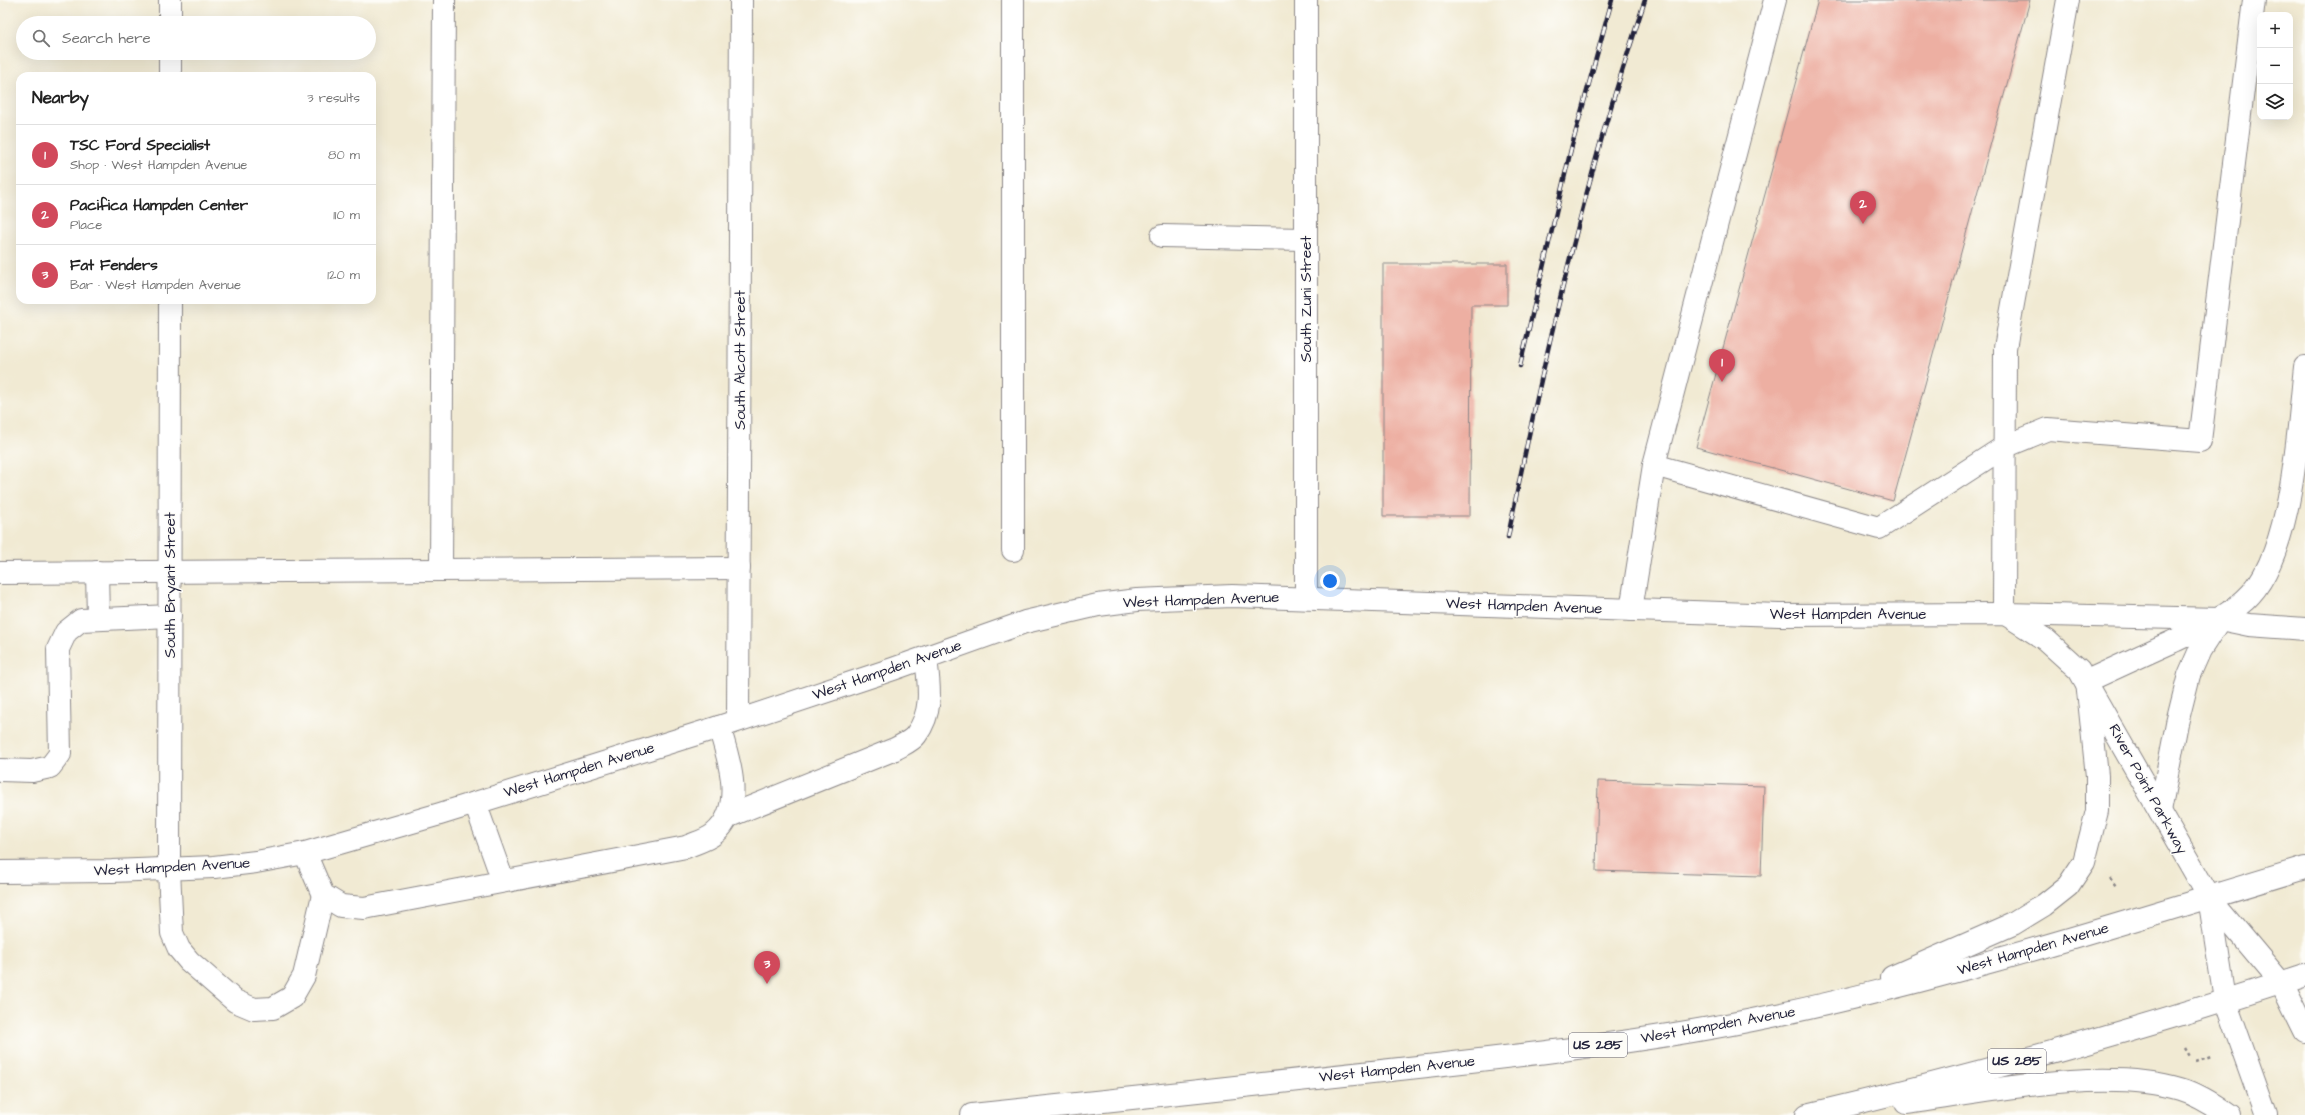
<!DOCTYPE html>
<html lang="en">
<head>
<meta charset="utf-8">
<style>
	body { margin:0; font-family:"Architects Daughter",sans-serif; background:#f2f2f2; color:#222 }
	.controls { position:absolute; right:12px; top:12px; display:grid; overflow:hidden; border-radius:8px; box-shadow:0 4px 16px #0002 }
	.controls button { width:36px; height:36px; display:grid; place-items:center; padding:0; border:0; border-bottom:1px solid #e0e0e0; background:#fff; color:#222; font:20px sans-serif }
	.you { position:absolute; left:1330px; top:581px; width:14px; height:14px; margin:-10px; border:3px solid #fff; border-radius:50%; background:#1a73e8; box-shadow:0 0 0 6px #1a73e833 }
	.badge { display:grid; place-items:center; width:26px; height:26px; border-radius:50%; background:#d1495b; color:#fff; font-size:13px; font-weight:700 }
	.pin { position:absolute; translate:-50% -33px; filter:drop-shadow(0 1px 2px #0008) }
	.pin::after { content:''; position:absolute; top:21px; width:14px; height:12px; background:inherit; clip-path:polygon(0 0,100% 0,50% 100%) }
	.list { margin:0; padding:0; list-style:none }
	h2 { display:flex; justify-content:space-between; align-items:center; height:52px; margin:0; padding:0 16px; font-size:17px }
	h2 small { font-size:13px; font-weight:400; color:#767676 }
	.list li { display:grid; grid-template-columns:26px 1fr auto; gap:12px; align-items:center; box-sizing:border-box; height:60px; padding:0 16px; border-top:1px solid #e0e0e0 }
	.list b { display:block; font-size:15px; white-space:nowrap }
	.list p { margin:0; font-size:13px; white-space:nowrap; color:#767676 }
	.list em { font-size:13px; font-style:normal; color:#767676 }
	.icon { flex:none; width:22px; height:22px; fill:none; stroke:currentColor; stroke-width:2; stroke-linecap:round; stroke-linejoin:round }
	.map { position:relative; flex:none; width:2305px; height:1115px; overflow:hidden }
	.search { position:absolute; background:#fff; box-shadow:0 4px 16px #0002; left:16px; top:16px; width:360px; height:44px; display:flex; align-items:center; gap:10px; box-sizing:border-box; padding:0 14px; border-radius:22px; color:#767676; font-size:15px }
	.panel { position:absolute; background:#fff; box-shadow:0 4px 16px #0002; left:16px; top:72px; width:360px; height:232px; border-radius:12px }
	.map>svg:first-child { display:block }
	.building { fill:#edafa2 }
	.lines { fill:none; stroke-linecap:round; stroke-linejoin:round }
	.minor-casing { stroke:#8a8687; stroke-width:24 }
	.highway-casing { stroke:#8a8687; stroke-width:24 }
	.path { stroke:#8a8687; stroke-width:2.5; stroke-dasharray:3 3; stroke-linecap:butt }
	.minor { stroke:#fff; stroke-width:22 }
	.highway { stroke:#fff; stroke-width:22 }
	.rail-casing { stroke:#22223b; stroke-width:4.5 }
	.rail { stroke:#fdfcf7; stroke-width:3; stroke-dasharray:9; stroke-linecap:butt }
	.labels { text-anchor:middle; dominant-baseline:central; stroke-width:3; stroke-linejoin:round; paint-order:stroke }
	.shield { fill:#fdfcf7; stroke:#646373; stroke-width:1 }
	.shield-label { font-size:14px; font-weight:bold; fill:#22223b }
	.street-label { font-size:15px; fill:#22223b; stroke:#fdfcf7 }
</style>
</head>
<body>
<div class="map">
<svg width="2305" height="1115" viewBox="0 0 2305 1115">
	<rect width="100%" height="100%" fill="#fdfcf7"/>
	<filter id="ink" filterUnits="userSpaceOnUse"><feTurbulence type="fractalNoise" baseFrequency=".025" numOctaves="2"/><feDisplacementMap in="SourceGraphic" scale="8" xChannelSelector="R" yChannelSelector="G"/><feConvolveMatrix kernelMatrix="1 2 1 2 8 2 1 2 1" color-interpolation-filters="sRGB"/></filter>
	<filter id="wash" filterUnits="userSpaceOnUse"><feTurbulence type="fractalNoise" baseFrequency=".012" numOctaves="4" result="noise"/><feDisplacementMap in="SourceGraphic" scale="16" xChannelSelector="R" yChannelSelector="G"/><feGaussianBlur stdDeviation="0.9" result="paint"/><feColorMatrix in="noise" values="0 0 0 0 0 0 0 0 0 0 0 0 0 0 0 0 0 1.4 0 .05"/><feComposite in="paint" operator="in"/></filter>
	<g filter="url(#wash)">
		<rect width="100%" height="100%" fill="#f1ead3"/>
		<g id="blocks">
			<g class="building">
				<polygon points="1818,0 2030,0 1893,501 1696,447"/>
				<polygon points="1383,264 1507,264 1507,305 1471,305 1470,516 1383,516"/>
				<polygon points="1598,781 1764,786 1761,876 1596,871"/>
			</g>
		</g>
	</g>
	<g filter="url(#ink)">
		<use href="#blocks" fill-opacity="0" stroke="#8a8687" stroke-width="1"/>
		<g class="lines">
			<g class="minor-casing">
				<g id="minor">
					<polyline points="1013,0 1013,550"/>
					<polyline points="1306,0 1306,598"/>
					<polyline points="170,23 170,0"/>
					<polyline points="170,76 170,53"/>
					<polyline points="1162,236 1306,239"/>
					<polyline points="170,300 169,870 172,933 179,949 189,961 235,1001 254,1009 273,1008 292,997 304,976 323,895"/>
					<polyline points="1654,465 1879,528 2004,447 2048,429 2200,441 2254,0"/>
					<polyline points="441,570 444,0"/>
					<polyline points="97,572 98,618"/>
					<polyline points="0,573 739,568"/>
					<polyline points="1631,610 1654,465 1775,0"/>
					<polyline points="2004,614 2005,348 2068,0"/>
					<polyline points="2007,615 2046,640 2079,670 2209,897 2281,983 2305,1032"/>
					<path d="M2087,681C2115,668 2143,655 2172,642C2197,630 2224,619 2245,600C2293,557 2298,429 2305,367"/>
					<polyline points="738,720 741,0"/>
					<polyline points="0,770 32,771 50,767 60,754 58,649 66,632 81,620 170,616"/>
					<polyline points="475,803 503,881"/>
					<polyline points="2160,811 2177,723 2189,675 2200,650 2220,619"/>
					<path d="M729,816L895,749C902,745 912,741 916,735C934,711 929,685 926,658"/>
					<path d="M305,853L323,895L341,906L364,908L686,847C695,843 707,840 714,834C746,808 729,759 719,727"/>
					<polyline points="0,872 112,871 214,867 256,862 305,853 440,814 719,727 893,669 1025,622 1098,605 1137,600 1232,596 1779,615 2004,614 2220,619 2249,625 2305,629"/>
					<polyline points="2209,897 2225,1000 2266,1115"/>
				</g>
			</g>
			<g class="highway-casing">
				<g id="highway">
					<polyline points="1892,977 2013,924 2044,905 2068,886 2084,862 2097,811 2097,776 2087,681"/>
					<path d="M1906,1103C1986,1092 2103,1066 2180,1089C2197,1094 2214,1105 2228,1115"/>
					<path d="M972,1115C1124,1099 1275,1083 1427,1066C1542,1053 1658,1040 1772,1016C1952,978 2128,921 2305,868"/>
					<path d="M1807,1115C1975,1075 2141,1029 2305,975"/>
				</g>
			</g>
			<g class="path">
				<polyline points="2110,879 2116,887"/>
				<polyline points="2184,1048 2190,1058"/>
				<polyline points="2196,1061 2211,1056"/>
			</g>
			<use href="#minor" class="minor"/>
			<use href="#highway" class="highway"/>
			<g class="rail-casing">
				<g id="rail">
					<polyline points="1520,366 1571,149 1612,0"/>
					<path d="M1508,537C1535,400 1566,264 1604,130C1617,86 1631,43 1645,0"/>
				</g>
			</g>
			<use href="#rail" class="rail"/>
		</g>
	</g>
	<g class="labels">
		<g class="shield">
			<rect x="1569" y="1033" width="58" height="24" rx="3"/>
			<rect x="1988" y="1049" width="58" height="24" rx="3"/>
		</g>
		<g class="shield-label">
			<text x="1598" y="1045">US 285</text>
			<text x="2017" y="1061">US 285</text>
		</g>
		<g class="street-label">
			<text transform="translate(1306 299) rotate(-90)">South Zuni Street</text>
			<text transform="translate(740 360) rotate(-90)">South Alcott Street</text>
			<text transform="translate(170 585) rotate(-90)">South Bryant Street</text>
			<text transform="translate(1201 600) rotate(-2)">West Hampden Avenue</text>
			<text transform="translate(1524 606) rotate(2)">West Hampden Avenue</text>
			<text x="1848" y="614">West Hampden Avenue</text>
			<text transform="translate(887 670) rotate(-19)">West Hampden Avenue</text>
			<text transform="translate(579 770) rotate(-17)">West Hampden Avenue</text>
			<text transform="translate(2148 789) rotate(61)">River Point Parkway</text>
			<text transform="translate(172 867) rotate(-3)">West Hampden Avenue</text>
			<text transform="translate(2033 949) rotate(-16)">West Hampden Avenue</text>
			<text transform="translate(1718 1025) rotate(-10)">West Hampden Avenue</text>
			<text transform="translate(1397 1069) rotate(-6)">West Hampden Avenue</text>
		</g>
	</g>
</svg>
<div class="controls">
<button>+</button>
<button>−</button>
<button><svg class="icon" aria-label="layers" viewBox="0 0 24 24"><path d="M12 4l9 5-9 5-9-5zM3 14l9 5 9-5"/></svg></button>
</div>
<div class="you"></div>
<div class="pin badge" style="left:1722px;top:382px">1</div>
<div class="pin badge" style="left:1863px;top:224px">2</div>
<div class="pin badge" style="left:767px;top:984px">3</div>
<div class="search"><svg class="icon" aria-label="search" viewBox="0 0 24 24"><circle cx="10" cy="10" r="6"/><path d="M15 15l6 6"/></svg>Search here</div>
<section class="panel">
<h2>Nearby<small>3 results</small></h2>
<ul class="list">
<li><span class="badge">1</span><div><b>TSC Ford Specialist</b><p>Shop · West Hampden Avenue</p></div><em>80 m</em></li>
<li><span class="badge">2</span><div><b>Pacifica Hampden Center</b><p>Place</p></div><em>110 m</em></li>
<li><span class="badge">3</span><div><b>Fat Fenders</b><p>Bar · West Hampden Avenue</p></div><em>120 m</em></li>
</ul>
</section>
</div>
</body>
</html>
